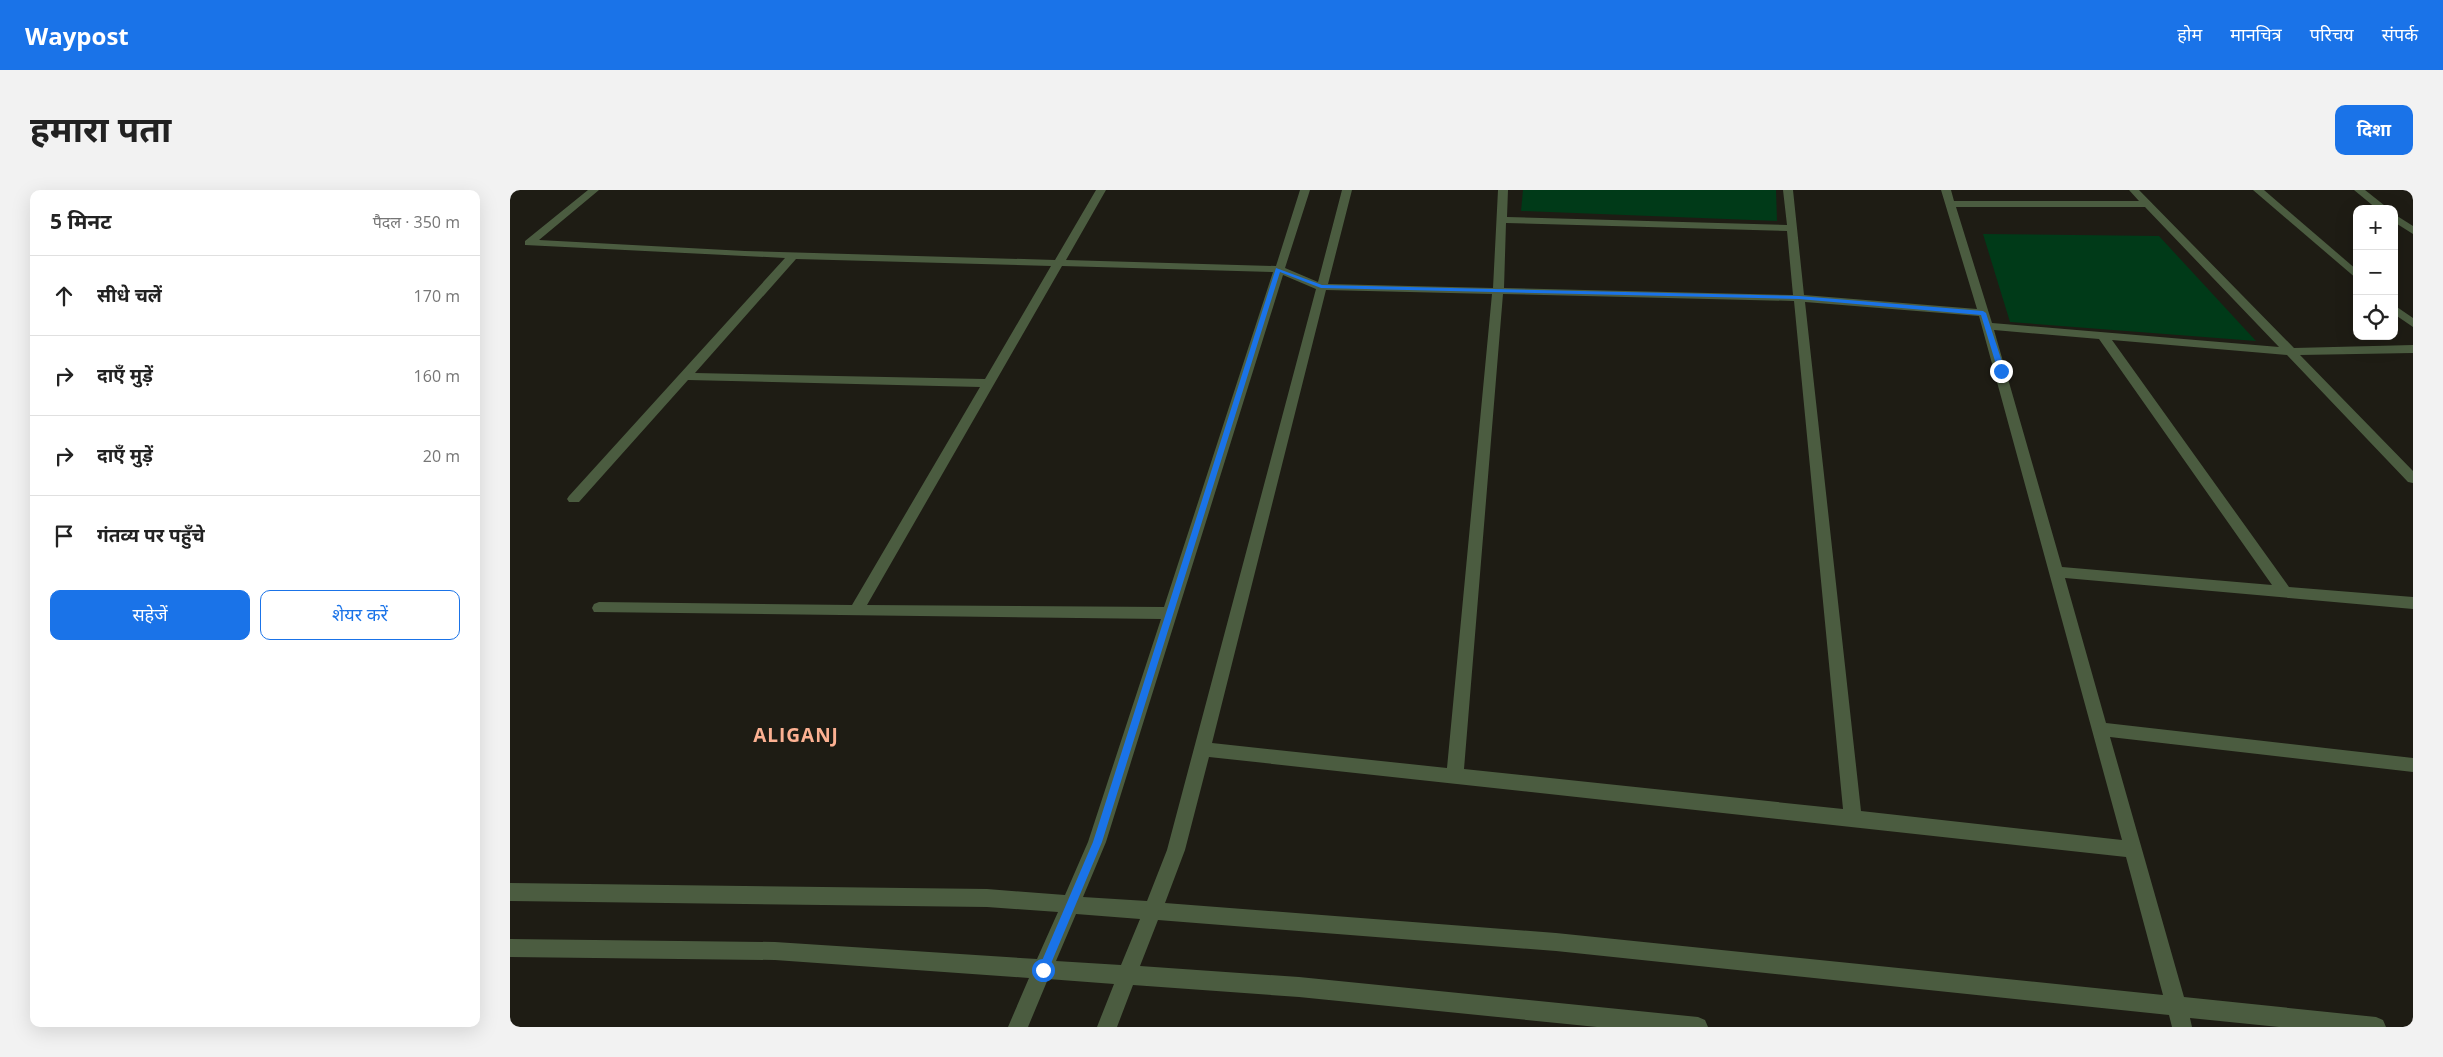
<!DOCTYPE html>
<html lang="hi">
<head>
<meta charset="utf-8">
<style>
	body { margin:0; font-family:"Open Sans","Noto Sans Devanagari",sans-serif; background:#f2f2f2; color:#222 }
	.controls { position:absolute; right:15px; top:15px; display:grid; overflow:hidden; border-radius:10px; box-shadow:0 5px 20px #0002 }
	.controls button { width:45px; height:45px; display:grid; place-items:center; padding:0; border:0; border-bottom:1px solid #e0e0e0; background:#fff; color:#222; font:25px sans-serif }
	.stop { position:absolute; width:15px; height:15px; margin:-11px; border:4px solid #1a73e8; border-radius:50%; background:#fff }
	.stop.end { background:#1a73e8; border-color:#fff; box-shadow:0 1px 5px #0008 }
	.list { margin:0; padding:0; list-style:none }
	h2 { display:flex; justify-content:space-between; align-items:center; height:65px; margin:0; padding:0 20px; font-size:21px }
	h2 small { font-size:16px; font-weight:400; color:#767676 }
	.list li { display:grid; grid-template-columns:32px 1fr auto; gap:15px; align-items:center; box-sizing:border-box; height:80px; padding:0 20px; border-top:1px solid #e0e0e0 }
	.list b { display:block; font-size:19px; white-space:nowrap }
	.list em { font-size:16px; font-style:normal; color:#767676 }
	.actions { display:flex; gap:10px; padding:15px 20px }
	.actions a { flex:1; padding:11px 0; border:1px solid #1a73e8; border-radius:10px; text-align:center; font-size:18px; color:#1a73e8 }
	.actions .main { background:#1a73e8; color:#fff }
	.icon { flex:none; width:28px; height:28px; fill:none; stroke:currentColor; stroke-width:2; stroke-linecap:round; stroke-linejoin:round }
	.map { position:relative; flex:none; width:1903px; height:837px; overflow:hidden; border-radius:10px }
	header { display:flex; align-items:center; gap:30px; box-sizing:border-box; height:70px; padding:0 25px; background:#1a73e8; color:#fff }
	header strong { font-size:24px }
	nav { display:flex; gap:28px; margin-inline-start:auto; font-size:18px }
	.intro { display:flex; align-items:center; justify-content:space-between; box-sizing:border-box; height:120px; padding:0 30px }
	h1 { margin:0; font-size:35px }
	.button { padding:12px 22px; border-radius:10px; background:#1a73e8; color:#fff; font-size:18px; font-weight:700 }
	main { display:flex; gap:30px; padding:0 30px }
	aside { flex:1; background:#fff; border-radius:10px; box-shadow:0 5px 20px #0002 }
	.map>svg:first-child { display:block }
	.green { fill:#003a18 }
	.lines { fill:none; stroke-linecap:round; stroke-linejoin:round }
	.minor { fill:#4b5c40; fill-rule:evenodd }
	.route { fill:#1a73e8 }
	.labels { text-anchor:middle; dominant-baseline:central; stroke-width:4.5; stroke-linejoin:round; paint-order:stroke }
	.district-label { font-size:19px; font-weight:bold; letter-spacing:1px; fill:#fdb192; stroke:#1e1c14 }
</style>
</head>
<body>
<header>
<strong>Waypost</strong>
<nav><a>होम</a><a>मानचित्र</a><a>परिचय</a><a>संपर्क</a></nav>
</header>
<div class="intro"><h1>हमारा पता</h1><a class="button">दिशा</a></div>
<main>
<aside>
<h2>5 मिनट<small>पैदल · 350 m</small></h2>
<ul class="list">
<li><svg class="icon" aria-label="ahead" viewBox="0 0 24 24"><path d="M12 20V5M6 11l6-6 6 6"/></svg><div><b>सीधे चलें</b></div><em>170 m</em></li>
<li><svg class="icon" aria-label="right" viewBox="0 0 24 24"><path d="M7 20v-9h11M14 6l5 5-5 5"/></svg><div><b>दाएँ मुड़ें</b></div><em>160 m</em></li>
<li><svg class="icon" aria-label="right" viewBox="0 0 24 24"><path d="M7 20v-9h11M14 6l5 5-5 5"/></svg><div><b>दाएँ मुड़ें</b></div><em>20 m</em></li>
<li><svg class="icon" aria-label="arrive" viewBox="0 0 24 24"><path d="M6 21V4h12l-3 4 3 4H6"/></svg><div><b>गंतव्य पर पहुँचे</b></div></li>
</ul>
<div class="actions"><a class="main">सहेजें</a><a>शेयर करें</a></div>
</aside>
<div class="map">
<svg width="1903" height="837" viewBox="0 0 1903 837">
	<rect width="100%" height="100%" fill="#1e1c14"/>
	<g class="green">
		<polygon points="1013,0 1266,0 1267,31 1011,21"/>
		<polygon points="1473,44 1649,46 1746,151 1500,132"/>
	</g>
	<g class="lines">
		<g class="minor">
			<path d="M78,0H89L29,50L235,61L545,70L586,0H596L556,70L766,76L790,0H800L775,78L808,92L832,0H842L818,94L983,98L988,0H998L997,27L1277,35L1273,0H1283L1294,105L1467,119L1431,0H1441L1444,11H1629L1619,0H1629L1784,158L1903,155V163L1790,165L1903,281V293L1898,292L1777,165L1602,150L1779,397L1903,407V419L1555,388L1596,533L1903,568V582L1600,547L1674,807L1866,827L1873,830L1876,837H1769L1680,828L1682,837H1662L1659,825L1046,761L648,730L630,776L789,787L1188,827L1195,830L1198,837H1087L789,807L623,795L607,837H587L604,794L538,789L518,837H498L519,788L265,770L0,767V749L265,752L527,769L548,722L477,717L0,711V693L477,699L555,705L578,652L651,429L84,422L82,418L84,414L89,412L342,415L470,197L178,190L69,312H59L57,309L59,306L275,68L15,55V51ZM1446,17H1635L1769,157L1482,133ZM996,33L1277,41L1283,105L994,98ZM286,69L541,76L475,189L185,183ZM552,76L763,82L654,417L357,415ZM773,85L806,99L657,660L637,711L573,707L596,652ZM816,100L982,104L937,578L702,553ZM993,104L1284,111L1333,619L954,579ZM1295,112L1469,126L1612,650L1351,621ZM1484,140L1589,149L1762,395L1552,377ZM699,567L1616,667L1653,805L1046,743L655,713L675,660ZM566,724L630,729L611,775L546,771Z"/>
			<polygon points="1743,0 1754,0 1847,80 1847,89"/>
			<polygon points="1844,0 1855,0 1879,19 1867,19"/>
			<polygon points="1884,24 1903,36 1903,44 1884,32"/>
			<polygon points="1884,115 1903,128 1903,137 1884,124"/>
		</g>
	</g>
	<polygon class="route" points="766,78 812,95 1289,106 1473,121 1476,123 1495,181 1491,183 1488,181 1471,125 1289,109 811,98 770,82 592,652 537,783 533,785 528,780 583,652"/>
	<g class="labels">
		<g class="district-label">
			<text x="286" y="545">ALIGANJ</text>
		</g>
	</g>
</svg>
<div class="controls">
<button>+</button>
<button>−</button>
<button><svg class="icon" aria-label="locate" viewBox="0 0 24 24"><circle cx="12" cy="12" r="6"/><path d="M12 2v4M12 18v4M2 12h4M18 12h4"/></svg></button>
</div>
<div class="stop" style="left:533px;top:780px"></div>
<div class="stop end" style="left:1491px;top:181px"></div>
</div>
</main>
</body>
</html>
